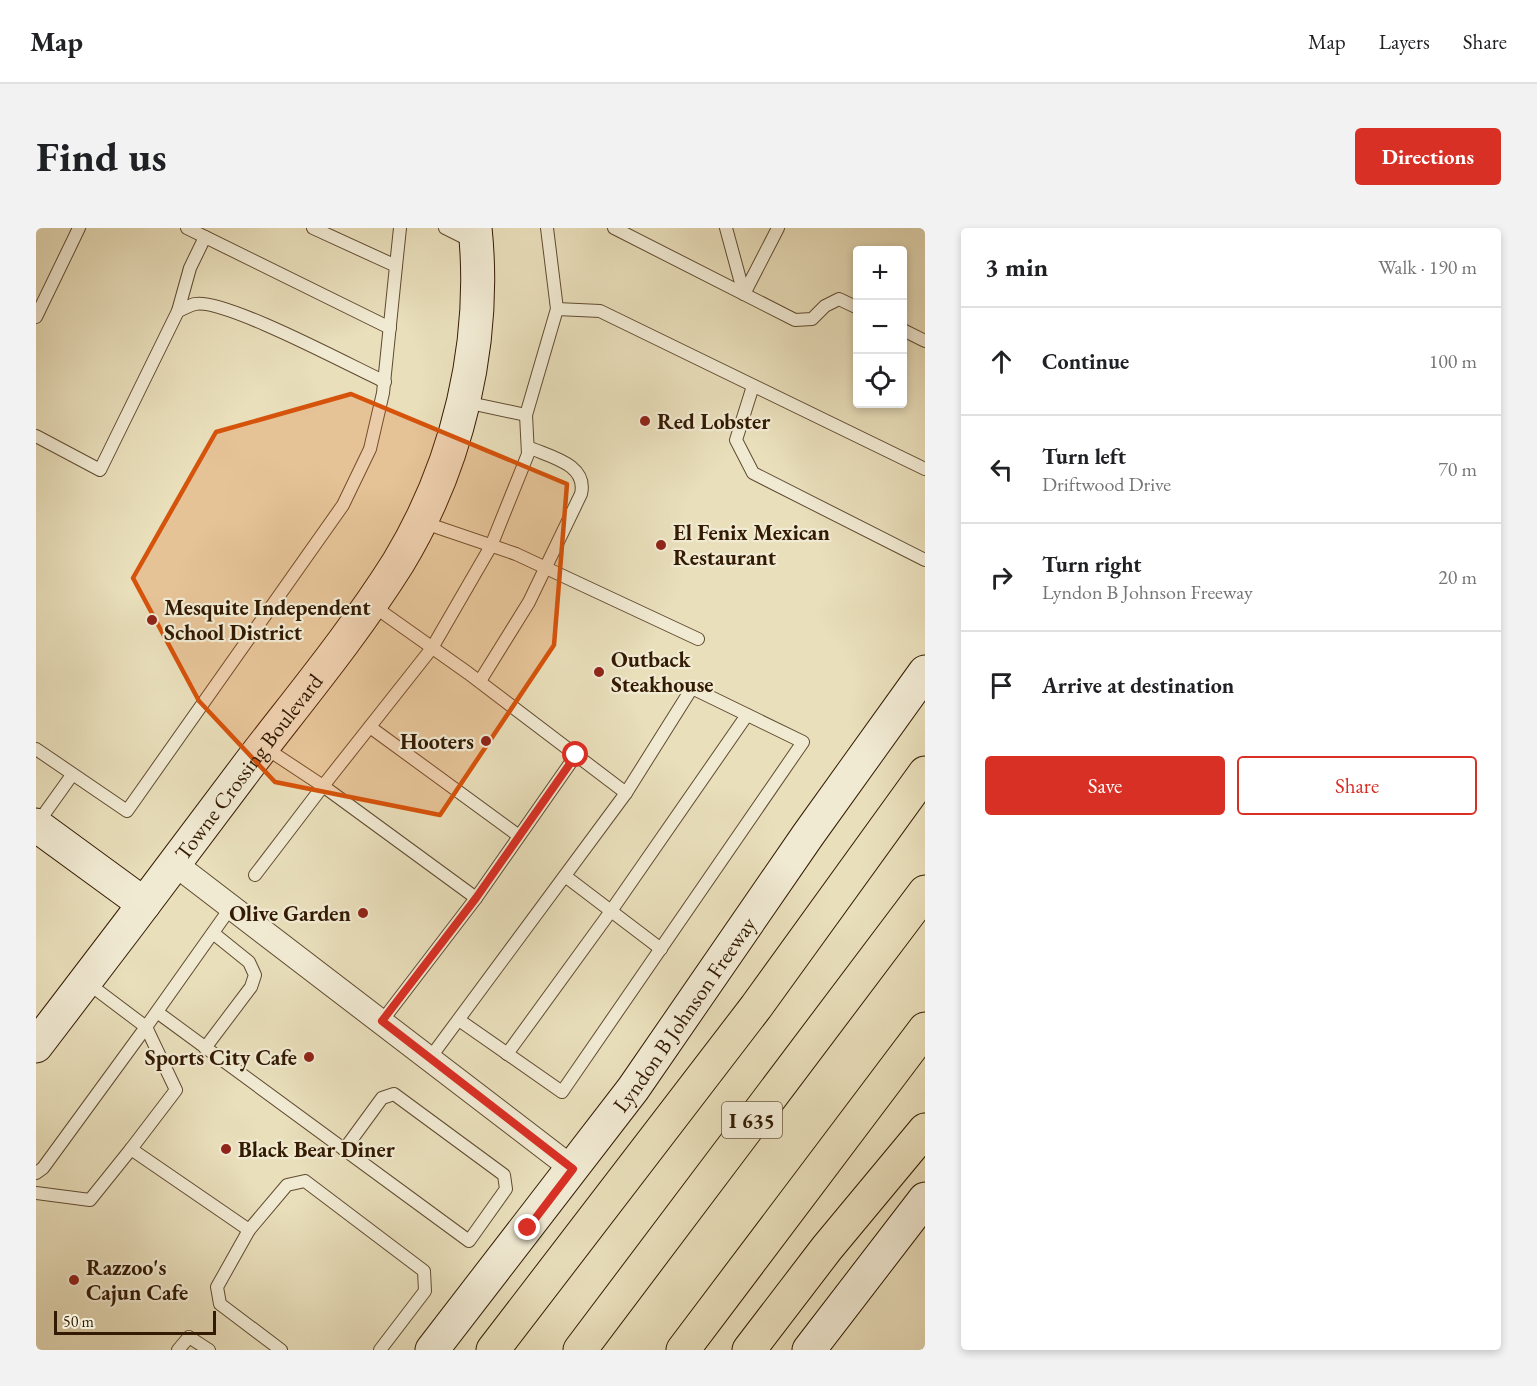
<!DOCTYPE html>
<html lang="en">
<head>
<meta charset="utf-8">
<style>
	body { margin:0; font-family:"EB Garamond",serif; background:#f2f2f2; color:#202124 }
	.controls { position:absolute; right:18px; top:18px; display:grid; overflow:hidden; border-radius:6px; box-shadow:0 3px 9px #0003 }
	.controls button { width:54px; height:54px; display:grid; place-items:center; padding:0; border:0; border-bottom:2px solid #e0e0e0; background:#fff; color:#202124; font:30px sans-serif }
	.scale { position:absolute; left:18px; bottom:15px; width:162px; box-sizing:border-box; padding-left:6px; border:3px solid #331a02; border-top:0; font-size:16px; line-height:21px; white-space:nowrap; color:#331a02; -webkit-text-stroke:4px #f1ead3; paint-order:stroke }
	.stop { position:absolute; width:18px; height:18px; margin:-14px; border:4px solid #d93025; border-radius:50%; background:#fff }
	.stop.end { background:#d93025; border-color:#fff; box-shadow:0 2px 6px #0008 }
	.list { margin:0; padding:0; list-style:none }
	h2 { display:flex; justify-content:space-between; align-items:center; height:78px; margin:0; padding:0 24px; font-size:26px }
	h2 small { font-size:20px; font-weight:400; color:#757577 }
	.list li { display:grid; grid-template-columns:39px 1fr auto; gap:18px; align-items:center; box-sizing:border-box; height:108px; padding:0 24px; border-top:2px solid #e0e0e0 }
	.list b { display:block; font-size:22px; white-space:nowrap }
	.list p { margin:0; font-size:20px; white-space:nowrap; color:#757577 }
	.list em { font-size:20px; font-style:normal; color:#757577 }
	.actions { display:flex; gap:12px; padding:18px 24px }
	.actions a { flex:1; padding:14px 0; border:2px solid #d93025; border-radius:6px; text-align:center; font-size:21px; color:#d93025 }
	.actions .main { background:#d93025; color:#fff }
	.icon { flex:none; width:33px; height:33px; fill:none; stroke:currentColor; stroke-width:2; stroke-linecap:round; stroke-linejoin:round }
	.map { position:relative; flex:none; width:889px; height:1122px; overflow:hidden; border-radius:6px }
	header { display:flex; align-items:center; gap:36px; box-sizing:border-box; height:84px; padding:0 30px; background:#fff; border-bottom:2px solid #e0e0e0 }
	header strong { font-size:28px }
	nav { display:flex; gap:33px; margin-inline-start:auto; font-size:21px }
	.intro { display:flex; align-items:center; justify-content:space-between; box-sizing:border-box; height:144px; padding:0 36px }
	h1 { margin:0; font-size:42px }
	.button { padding:15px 27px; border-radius:6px; background:#d93025; color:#fff; font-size:21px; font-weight:700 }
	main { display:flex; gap:36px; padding:0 36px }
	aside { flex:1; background:#fff; border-radius:6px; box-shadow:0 3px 9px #0003 }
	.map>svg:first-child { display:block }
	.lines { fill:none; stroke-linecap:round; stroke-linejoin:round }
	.lane-casing { stroke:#604b30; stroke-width:14 }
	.street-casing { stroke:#604b30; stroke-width:26 }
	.secondary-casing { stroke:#331a02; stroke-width:35 }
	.highway-casing { stroke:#331a02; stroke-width:35 }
	.lane { stroke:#f1ead3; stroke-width:12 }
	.street { stroke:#f1ead3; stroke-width:24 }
	.secondary { stroke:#f1ead3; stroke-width:33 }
	.highway { stroke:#e9dfbb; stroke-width:33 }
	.route { stroke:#d93025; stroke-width:8 }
	.marked { fill:#d6530b; fill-opacity:0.2; stroke:#d6530b; stroke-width:4.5; stroke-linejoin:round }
	.poi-dot { fill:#8f2418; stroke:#f1ead3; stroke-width:2 }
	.labels { text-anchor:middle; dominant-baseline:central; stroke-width:4.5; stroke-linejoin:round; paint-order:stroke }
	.shield { fill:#f1ead3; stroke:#6c5841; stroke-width:1.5 }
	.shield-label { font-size:21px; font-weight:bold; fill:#331a02 }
	.poi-label { font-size:22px; font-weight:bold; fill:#331a02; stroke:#f1ead3; text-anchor:start }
	.street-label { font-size:22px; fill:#331a02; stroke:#f1ead3 }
</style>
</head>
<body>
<header>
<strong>Map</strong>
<nav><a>Map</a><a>Layers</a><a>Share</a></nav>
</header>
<div class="intro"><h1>Find us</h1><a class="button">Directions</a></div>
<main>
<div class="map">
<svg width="889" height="1122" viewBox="0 0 889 1122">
	<rect width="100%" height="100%" fill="#e9dfbb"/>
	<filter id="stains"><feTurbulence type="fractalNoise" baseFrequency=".00333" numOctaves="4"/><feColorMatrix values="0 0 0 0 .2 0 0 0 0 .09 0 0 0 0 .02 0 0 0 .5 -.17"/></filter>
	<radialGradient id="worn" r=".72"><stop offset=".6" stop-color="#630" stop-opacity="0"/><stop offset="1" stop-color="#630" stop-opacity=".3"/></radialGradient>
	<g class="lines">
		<g class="lane-casing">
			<g id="lane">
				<polyline points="151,0 354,100"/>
				<polyline points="409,0 437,14"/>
				<polyline points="578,0 759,92 776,91 789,78 803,71 822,80"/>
				<polyline points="690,0 708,66"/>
				<polyline points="360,38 364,0"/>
				<polyline points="708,66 742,0"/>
				<polyline points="521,81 564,83 889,241"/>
				<polyline points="142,83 154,40 169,9"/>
				<polyline points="0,89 43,0"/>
				<polyline points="867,102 889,113"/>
				<polyline points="717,158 700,212 717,245 889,332"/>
				<polyline points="429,174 490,187 521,81 511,0"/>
				<path d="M0,208L64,242L142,83C147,81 154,77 159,76C188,70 315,138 349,154"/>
				<polyline points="386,294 480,326 662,411"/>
				<polyline points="336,377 432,445 590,565 656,460 767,514 526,864 423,792"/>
				<path d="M444,453L493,374L545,266C552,236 514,229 492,219"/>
				<polyline points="334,499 483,608"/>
				<polyline points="228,519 287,558 396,420 455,318 492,226 490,187"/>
				<polyline points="0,521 91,583 307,277 334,221 347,165 360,38 277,0"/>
				<polyline points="1,596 36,547"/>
				<polyline points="219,647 287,558 440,670 346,793"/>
				<polyline points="529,648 625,721"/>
				<polyline points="440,670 540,527"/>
				<polyline points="121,784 433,1013 470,961 468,947 358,866 346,870 308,922"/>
				<polyline points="169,820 215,759 219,747 213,734 177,705"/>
				<polyline points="471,826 575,683 711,487"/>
				<polyline points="394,830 590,565"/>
				<polyline points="95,921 140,862 110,799 195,679"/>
				<polyline points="0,945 7,940 110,799 49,753"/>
				<polyline points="0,965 54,972 95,921 213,1002"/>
				<polyline points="142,1122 153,1109 173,1122"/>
				<polyline points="245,1122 184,1076 181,1059 213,1002 251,957 269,953 388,1043 389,1063 344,1122"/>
			</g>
		</g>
		<g class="street-casing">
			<polyline id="street" points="139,636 537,941"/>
		</g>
		<g class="secondary-casing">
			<g id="secondary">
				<polyline points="0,597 108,676"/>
				<path id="s1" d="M0,818C72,724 143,630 214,535C264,470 318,405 362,335C422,236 451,115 439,0"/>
				<path id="s2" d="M396,1122L597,861L772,607L889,444"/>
				<polyline points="773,1122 889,971"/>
			</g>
		</g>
		<g class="highway-casing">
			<g id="highway">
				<polyline points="457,1122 720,779 889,545"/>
				<polyline points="544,1122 889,664"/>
				<polyline points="647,1122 889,801"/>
				<polyline points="713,1122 791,1020 889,902"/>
			</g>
		</g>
		<use href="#lane" class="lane"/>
		<use href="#street" class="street"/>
		<use href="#secondary" class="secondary"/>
		<use href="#highway" class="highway"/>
	</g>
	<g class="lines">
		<polyline class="route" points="492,1000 537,941 346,793 440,670 540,527"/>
	</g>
	<path class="marked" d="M315,166L531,256L518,417L404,587L239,554L163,473L97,350L180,204Z"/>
	<g class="poi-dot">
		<circle cx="609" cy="193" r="6"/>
		<circle cx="625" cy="317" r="6"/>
		<circle cx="116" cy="392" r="6"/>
		<circle cx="563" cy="444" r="6"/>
		<circle cx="450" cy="513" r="6"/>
		<circle cx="327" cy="685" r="6"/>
		<circle cx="273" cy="829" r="6"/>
		<circle cx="190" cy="921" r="6"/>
		<circle cx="38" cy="1052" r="6"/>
	</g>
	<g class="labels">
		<rect class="shield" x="686" y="874" width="60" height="36" rx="4.5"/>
		<g class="shield-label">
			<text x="716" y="892">I 635</text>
		</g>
		<g class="poi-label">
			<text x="621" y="193">Red Lobster</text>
			<text x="637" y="304">El Fenix Mexican<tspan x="637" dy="25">Restaurant</tspan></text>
			<text x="128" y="379">Mesquite Independent<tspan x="128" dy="25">School District</tspan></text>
			<text x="575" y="431">Outback<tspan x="575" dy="25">Steakhouse</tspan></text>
			<text x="438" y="513" text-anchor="end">Hooters</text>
			<text x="315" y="685" text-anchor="end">Olive Garden</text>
			<text x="261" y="829" text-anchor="end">Sports City Cafe</text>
			<text x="202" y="921">Black Bear Diner</text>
			<text x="50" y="1039">Razzoo's<tspan x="50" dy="25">Cajun Cafe</tspan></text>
		</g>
		<g class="street-label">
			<text stroke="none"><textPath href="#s1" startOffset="351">Towne Crossing Boulevard</textPath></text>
			<text stroke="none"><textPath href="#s2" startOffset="420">Lyndon B Johnson Freeway</textPath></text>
		</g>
	</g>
	<rect width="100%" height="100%" filter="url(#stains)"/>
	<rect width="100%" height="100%" fill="url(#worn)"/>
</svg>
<div class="controls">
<button>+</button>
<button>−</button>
<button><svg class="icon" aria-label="locate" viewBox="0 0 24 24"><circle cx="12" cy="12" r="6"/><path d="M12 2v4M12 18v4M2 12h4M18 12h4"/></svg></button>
</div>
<div class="scale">50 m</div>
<div class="stop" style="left:540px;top:527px"></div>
<div class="stop end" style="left:492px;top:1000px"></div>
</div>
<aside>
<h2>3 min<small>Walk · 190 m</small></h2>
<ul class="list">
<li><svg class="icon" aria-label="ahead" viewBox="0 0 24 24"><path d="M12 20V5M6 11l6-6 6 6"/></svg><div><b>Continue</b></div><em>100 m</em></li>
<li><svg class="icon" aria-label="left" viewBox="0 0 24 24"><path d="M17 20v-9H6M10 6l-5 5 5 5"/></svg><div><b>Turn left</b><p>Driftwood Drive</p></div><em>70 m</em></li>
<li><svg class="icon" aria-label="right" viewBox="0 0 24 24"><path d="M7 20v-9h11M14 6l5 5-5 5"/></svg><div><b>Turn right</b><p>Lyndon B Johnson Freeway</p></div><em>20 m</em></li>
<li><svg class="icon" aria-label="arrive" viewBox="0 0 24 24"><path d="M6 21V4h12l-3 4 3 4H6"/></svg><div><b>Arrive at destination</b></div></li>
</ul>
<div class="actions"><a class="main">Save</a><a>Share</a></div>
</aside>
</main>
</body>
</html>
